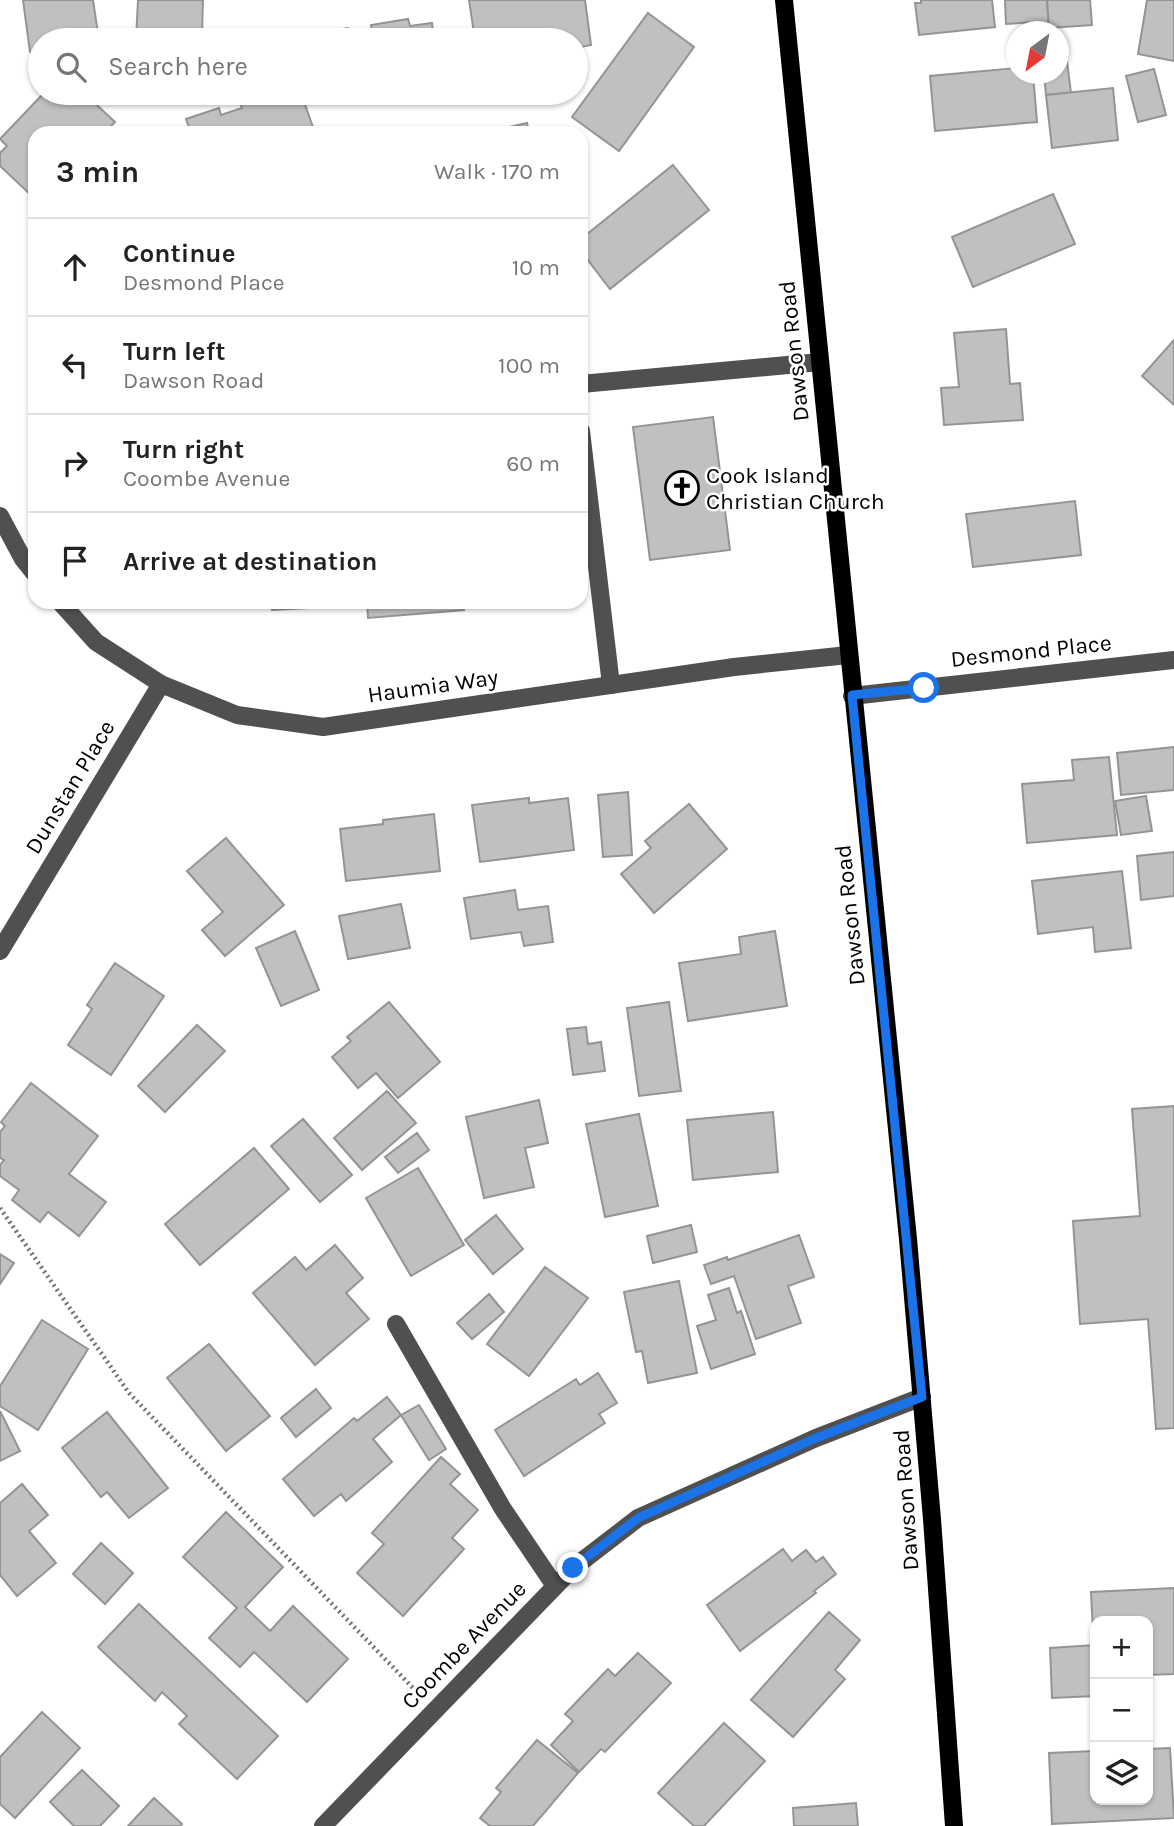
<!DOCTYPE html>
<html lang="en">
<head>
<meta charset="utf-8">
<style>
	body { margin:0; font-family:Karla,sans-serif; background:#f2f2f2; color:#222 }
	.controls { position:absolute; right:21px; bottom:21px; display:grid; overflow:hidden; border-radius:14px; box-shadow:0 2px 5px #0004 }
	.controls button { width:63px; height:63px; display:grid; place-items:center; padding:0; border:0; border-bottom:2px solid #e0e0e0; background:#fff; color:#222; font:35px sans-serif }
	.compass { position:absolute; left:1006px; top:21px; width:63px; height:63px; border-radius:50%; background:#fff; box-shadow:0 2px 5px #0004; rotate:212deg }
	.stop { position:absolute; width:21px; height:21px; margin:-16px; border:5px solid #1a73e8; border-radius:50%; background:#fff }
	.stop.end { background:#1a73e8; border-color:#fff; box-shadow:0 2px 7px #0008 }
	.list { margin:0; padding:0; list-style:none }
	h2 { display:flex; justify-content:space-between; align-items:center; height:91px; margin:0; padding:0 28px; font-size:30px }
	h2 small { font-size:23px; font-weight:400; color:#767676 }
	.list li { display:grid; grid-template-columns:46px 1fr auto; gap:21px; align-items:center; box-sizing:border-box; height:98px; padding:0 28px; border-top:2px solid #e0e0e0 }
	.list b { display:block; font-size:26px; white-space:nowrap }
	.list p { margin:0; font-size:23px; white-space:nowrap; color:#767676 }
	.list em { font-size:23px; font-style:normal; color:#767676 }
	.icon { flex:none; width:38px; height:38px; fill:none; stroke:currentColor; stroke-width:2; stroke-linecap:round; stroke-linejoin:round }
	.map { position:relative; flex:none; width:1174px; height:1826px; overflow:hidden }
	.search { position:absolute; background:#fff; box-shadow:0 2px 5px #0004; left:28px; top:28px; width:560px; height:77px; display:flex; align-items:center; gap:18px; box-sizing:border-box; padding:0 24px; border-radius:38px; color:#767676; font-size:26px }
	.panel { position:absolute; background:#fff; box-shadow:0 2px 5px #0004; left:28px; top:126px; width:560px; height:483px; border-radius:21px }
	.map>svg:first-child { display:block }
	.building { fill:#c0c0c0; stroke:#949494; stroke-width:2 }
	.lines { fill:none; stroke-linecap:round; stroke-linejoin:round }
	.path { stroke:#727272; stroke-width:4.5; stroke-dasharray:2 3.5; stroke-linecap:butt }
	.minor { stroke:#505050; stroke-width:18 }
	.major { stroke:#000; stroke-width:18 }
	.route { stroke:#1a73e8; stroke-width:9 }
	.labels { text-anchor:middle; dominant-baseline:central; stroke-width:5; stroke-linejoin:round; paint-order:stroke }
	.street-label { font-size:23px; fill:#000; stroke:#fff }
	.poi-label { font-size:23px; fill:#000; stroke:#fff; text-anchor:start }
</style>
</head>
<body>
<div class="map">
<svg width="1174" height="1826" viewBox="0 0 1174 1826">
	<rect width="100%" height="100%" fill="#fff"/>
	<g class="building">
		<polygon points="23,0 93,0 99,40 40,40 40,51 30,52"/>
		<polygon points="138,0 203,0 202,35 196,34 196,40 136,40"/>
		<polygon points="469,0 585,0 591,45 576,48 576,40 475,40"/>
		<polygon points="921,0 992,0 995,27 919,35 915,3 921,3"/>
		<polygon points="1005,0 1047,0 1049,28 1037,29 1036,22 1006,24"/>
		<polygon points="1047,0 1090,0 1092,25 1049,28"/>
		<polygon points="1147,0 1174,0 1174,61 1138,54"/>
		<polygon points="648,13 694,47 619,151 572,117"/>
		<polygon points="408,19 410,26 432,23 434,40 316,40 315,33 348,28 350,35 372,31 371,25"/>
		<polygon points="1067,61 1071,93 1046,95 1044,74 1058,74 1058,62"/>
		<polygon points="1016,68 1016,74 1033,74 1037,122 935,131 930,76"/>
		<polygon points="1154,69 1166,115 1138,122 1126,76"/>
		<polygon points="1113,88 1118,140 1052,148 1046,95"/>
		<polygon points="57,93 84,93 115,122 110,127 116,133 35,133 35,199 0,166 0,153 7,146 0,139 43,94 50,100"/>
		<polygon points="262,93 277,93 277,95 301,93 315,133 191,133 186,119 219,108 221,115 242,108 239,100"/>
		<polygon points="527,123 529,133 510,133 509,127"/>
		<polygon points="673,165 709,210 610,289 581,251 581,239"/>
		<polygon points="1053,194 1075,244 973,287 952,237"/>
		<polygon points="1006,329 1010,384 1020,383 1023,420 944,425 941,388 959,387 954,333"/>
		<polygon points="1174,340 1174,405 1142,376"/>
		<polygon points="713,417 730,550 650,560 633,427"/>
		<polygon points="1075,501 1081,555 973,567 966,514"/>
		<polygon points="271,602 327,602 327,607 272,610"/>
		<polygon points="367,602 463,602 464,610 368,618"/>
		<polygon points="1174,747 1174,790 1121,795 1117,753"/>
		<polygon points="1109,757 1117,835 1027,843 1022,784 1074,780 1072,760"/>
		<polygon points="628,792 632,855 603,857 598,795"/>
		<polygon points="1146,796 1152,831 1121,835 1115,801"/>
		<polygon points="529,798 529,803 568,798 574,850 480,862 472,805"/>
		<polygon points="689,804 727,849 654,913 621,874 651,848 645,841"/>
		<polygon points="434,814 440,871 346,881 340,829 383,824 383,820"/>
		<polygon points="226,838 284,905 225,956 202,930 223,912 187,871"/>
		<polygon points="1174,852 1174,896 1141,900 1137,856"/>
		<polygon points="1122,871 1131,948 1095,952 1093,927 1038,934 1032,881"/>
		<polygon points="515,890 518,910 548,906 553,942 524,946 521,932 471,939 464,898"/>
		<polygon points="401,904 410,948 348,959 339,916"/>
		<polygon points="295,931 319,990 281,1006 256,948"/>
		<polygon points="775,931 787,1006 688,1021 679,963 741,954 739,937"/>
		<polygon points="115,963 164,996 111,1075 68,1045 92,1009 87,1005"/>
		<polygon points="389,1002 440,1062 398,1098 376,1073 358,1088 332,1057 351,1041 347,1037"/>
		<polygon points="669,1002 681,1091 639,1096 627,1008"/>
		<polygon points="197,1025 225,1051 165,1112 138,1086"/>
		<polygon points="586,1027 588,1044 601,1042 605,1071 573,1075 567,1029"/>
		<polygon points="31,1083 98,1136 69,1174 106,1202 79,1236 48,1212 40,1222 12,1200 19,1190 0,1176 0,1165 4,1160 0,1158 0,1132 5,1126 1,1122"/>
		<polygon points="387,1091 416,1123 362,1170 334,1138"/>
		<polygon points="539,1100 548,1143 525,1148 534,1187 484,1198 466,1117"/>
		<polygon points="1174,1106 1174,1428 1156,1429 1148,1319 1080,1324 1073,1221 1140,1216 1132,1109"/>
		<polygon points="773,1112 778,1172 693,1180 687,1120"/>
		<polygon points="639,1114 658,1206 605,1217 586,1124"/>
		<polygon points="303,1119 352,1175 320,1202 271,1146"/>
		<polygon points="417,1133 429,1150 398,1173 385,1157"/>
		<polygon points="254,1148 289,1189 200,1265 165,1224"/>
		<polygon points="418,1168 464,1245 411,1276 366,1198"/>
		<polygon points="496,1215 523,1249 493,1274 465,1240"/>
		<polygon points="691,1225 697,1252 653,1263 647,1236"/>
		<polygon points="799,1235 814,1277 788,1286 801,1323 756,1339 734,1276 711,1284 704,1265 727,1257 728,1260"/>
		<polygon points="335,1245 363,1278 346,1293 369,1319 315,1365 253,1293 295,1257 306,1270"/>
		<polygon points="0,1254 14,1263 0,1284"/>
		<polygon points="545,1267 588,1298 529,1376 487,1344"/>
		<polygon points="679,1281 697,1373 648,1383 642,1351 636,1352 624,1292"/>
		<polygon points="729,1288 737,1313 741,1311 755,1354 711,1369 697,1326 716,1320 708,1295"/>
		<polygon points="489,1294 504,1312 472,1339 457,1323"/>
		<polygon points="42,1320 88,1349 38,1430 0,1406 0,1386"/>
		<polygon points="209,1344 270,1416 226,1451 167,1378"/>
		<polygon points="598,1373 617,1403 599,1414 605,1423 524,1476 495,1430 576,1379 580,1385"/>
		<polygon points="316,1389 331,1408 296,1437 281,1418"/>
		<polygon points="387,1397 401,1415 373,1439 392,1462 346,1501 341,1494 314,1516 283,1479 354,1418 357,1421"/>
		<polygon points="419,1405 446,1449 429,1460 401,1415"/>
		<polygon points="0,1411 20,1451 0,1461"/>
		<polygon points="107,1412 168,1488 129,1518 107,1492 101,1497 62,1448"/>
		<polygon points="441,1457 460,1474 450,1484 478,1510 452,1538 464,1549 403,1616 357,1573 384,1544 372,1533"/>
		<polygon points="22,1484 48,1515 29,1531 56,1563 17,1596 0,1575 0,1503"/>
		<polygon points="226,1512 283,1567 245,1607 270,1631 293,1606 348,1659 307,1702 254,1652 240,1667 209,1638 237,1608 183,1557"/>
		<polygon points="101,1543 133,1573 105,1604 73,1574"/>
		<polygon points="783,1549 792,1561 806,1550 816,1562 823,1557 836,1574 814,1591 816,1593 740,1651 707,1605"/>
		<polygon points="1174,1588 1174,1674 1148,1675 1148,1621 1095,1621 1095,1630 1093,1631 1091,1592"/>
		<polygon points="139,1604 278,1736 237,1779 179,1724 187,1716 162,1692 155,1701 98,1647"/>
		<polygon points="829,1612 860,1640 835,1670 845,1679 793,1737 751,1700"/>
		<polygon points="1095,1645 1095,1696 1052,1698 1050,1648"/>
		<polygon points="638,1653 671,1683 605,1752 601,1749 579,1772 551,1745 573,1721 565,1714 608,1669 615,1676"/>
		<polygon points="42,1712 80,1748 15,1818 0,1804 0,1757"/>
		<polygon points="724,1723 765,1761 704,1826 694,1826 658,1793"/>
		<polygon points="537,1740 578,1773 533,1826 490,1826 480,1818 501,1792 496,1788"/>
		<polygon points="1170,1748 1174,1818 1052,1824 1049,1753 1095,1751 1095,1800 1148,1800 1148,1749"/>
		<polygon points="82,1770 119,1806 100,1826 74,1826 50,1802"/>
		<polygon points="154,1798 182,1824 181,1826 128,1826"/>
		<polygon points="856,1803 858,1826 794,1826 793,1808"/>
	</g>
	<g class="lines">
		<polyline class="path" points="0,1208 129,1393 413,1688"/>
		<g class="minor">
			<polyline points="581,384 820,362"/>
			<polyline points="581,431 611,685"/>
			<polyline points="0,516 23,559 35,574"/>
			<polyline points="60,602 96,642 161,684 237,715 323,727 734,667 848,655"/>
			<polyline points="852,696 1174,660"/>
			<polyline points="0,951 161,684"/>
			<polyline points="396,1324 503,1509 555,1586"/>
			<polyline points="323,1826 573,1568 638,1518 816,1438 922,1397"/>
		</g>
		<polyline class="major" points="784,0 908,1239 932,1519 954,1826"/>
	</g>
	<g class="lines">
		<polyline class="route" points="573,1568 638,1518 816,1438 922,1397 852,695 924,688"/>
	</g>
	<defs>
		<g id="church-ring" transform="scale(1.75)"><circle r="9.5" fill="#fff" stroke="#000" stroke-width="1.5"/><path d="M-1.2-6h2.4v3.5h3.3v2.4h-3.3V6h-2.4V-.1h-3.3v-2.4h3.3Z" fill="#000"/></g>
	</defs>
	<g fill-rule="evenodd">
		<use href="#church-ring" x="682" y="488"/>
	</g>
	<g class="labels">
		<g class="street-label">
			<text transform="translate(794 351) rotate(-96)">Dawson Road</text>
			<text transform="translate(1031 651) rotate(-6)">Desmond Place</text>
			<text transform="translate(433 686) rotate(-8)">Haumia Way</text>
			<text transform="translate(70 787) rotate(-59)">Dunstan Place</text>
			<text transform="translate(850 915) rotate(-96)">Dawson Road</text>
			<text transform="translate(906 1500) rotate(-94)">Dawson Road</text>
			<text transform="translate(464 1645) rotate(-46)">Coombe Avenue</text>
		</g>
		<g class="poi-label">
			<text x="706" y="475">Cook Island<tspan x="706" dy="26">Christian Church</tspan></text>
		</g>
	</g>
</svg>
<div class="controls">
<button>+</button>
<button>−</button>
<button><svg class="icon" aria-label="layers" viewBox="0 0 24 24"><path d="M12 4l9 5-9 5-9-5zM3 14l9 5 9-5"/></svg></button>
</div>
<svg class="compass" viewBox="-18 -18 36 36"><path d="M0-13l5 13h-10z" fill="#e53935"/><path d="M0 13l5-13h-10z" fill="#767676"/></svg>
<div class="stop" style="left:924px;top:688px"></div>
<div class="stop end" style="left:573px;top:1568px"></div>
<div class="search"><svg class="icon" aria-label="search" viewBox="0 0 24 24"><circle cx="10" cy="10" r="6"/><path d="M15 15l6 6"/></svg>Search here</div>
<section class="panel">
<h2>3 min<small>Walk · 170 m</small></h2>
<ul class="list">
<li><svg class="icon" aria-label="ahead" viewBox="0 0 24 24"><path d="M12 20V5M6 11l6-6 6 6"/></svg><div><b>Continue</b><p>Desmond Place</p></div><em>10 m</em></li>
<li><svg class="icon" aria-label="left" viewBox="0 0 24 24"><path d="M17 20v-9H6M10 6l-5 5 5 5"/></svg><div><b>Turn left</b><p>Dawson Road</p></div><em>100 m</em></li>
<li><svg class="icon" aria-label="right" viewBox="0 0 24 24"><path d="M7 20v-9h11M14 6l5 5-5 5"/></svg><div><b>Turn right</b><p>Coombe Avenue</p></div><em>60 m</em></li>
<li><svg class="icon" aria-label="arrive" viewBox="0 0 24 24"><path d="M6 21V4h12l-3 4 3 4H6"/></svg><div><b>Arrive at destination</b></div></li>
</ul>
</section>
</div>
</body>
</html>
